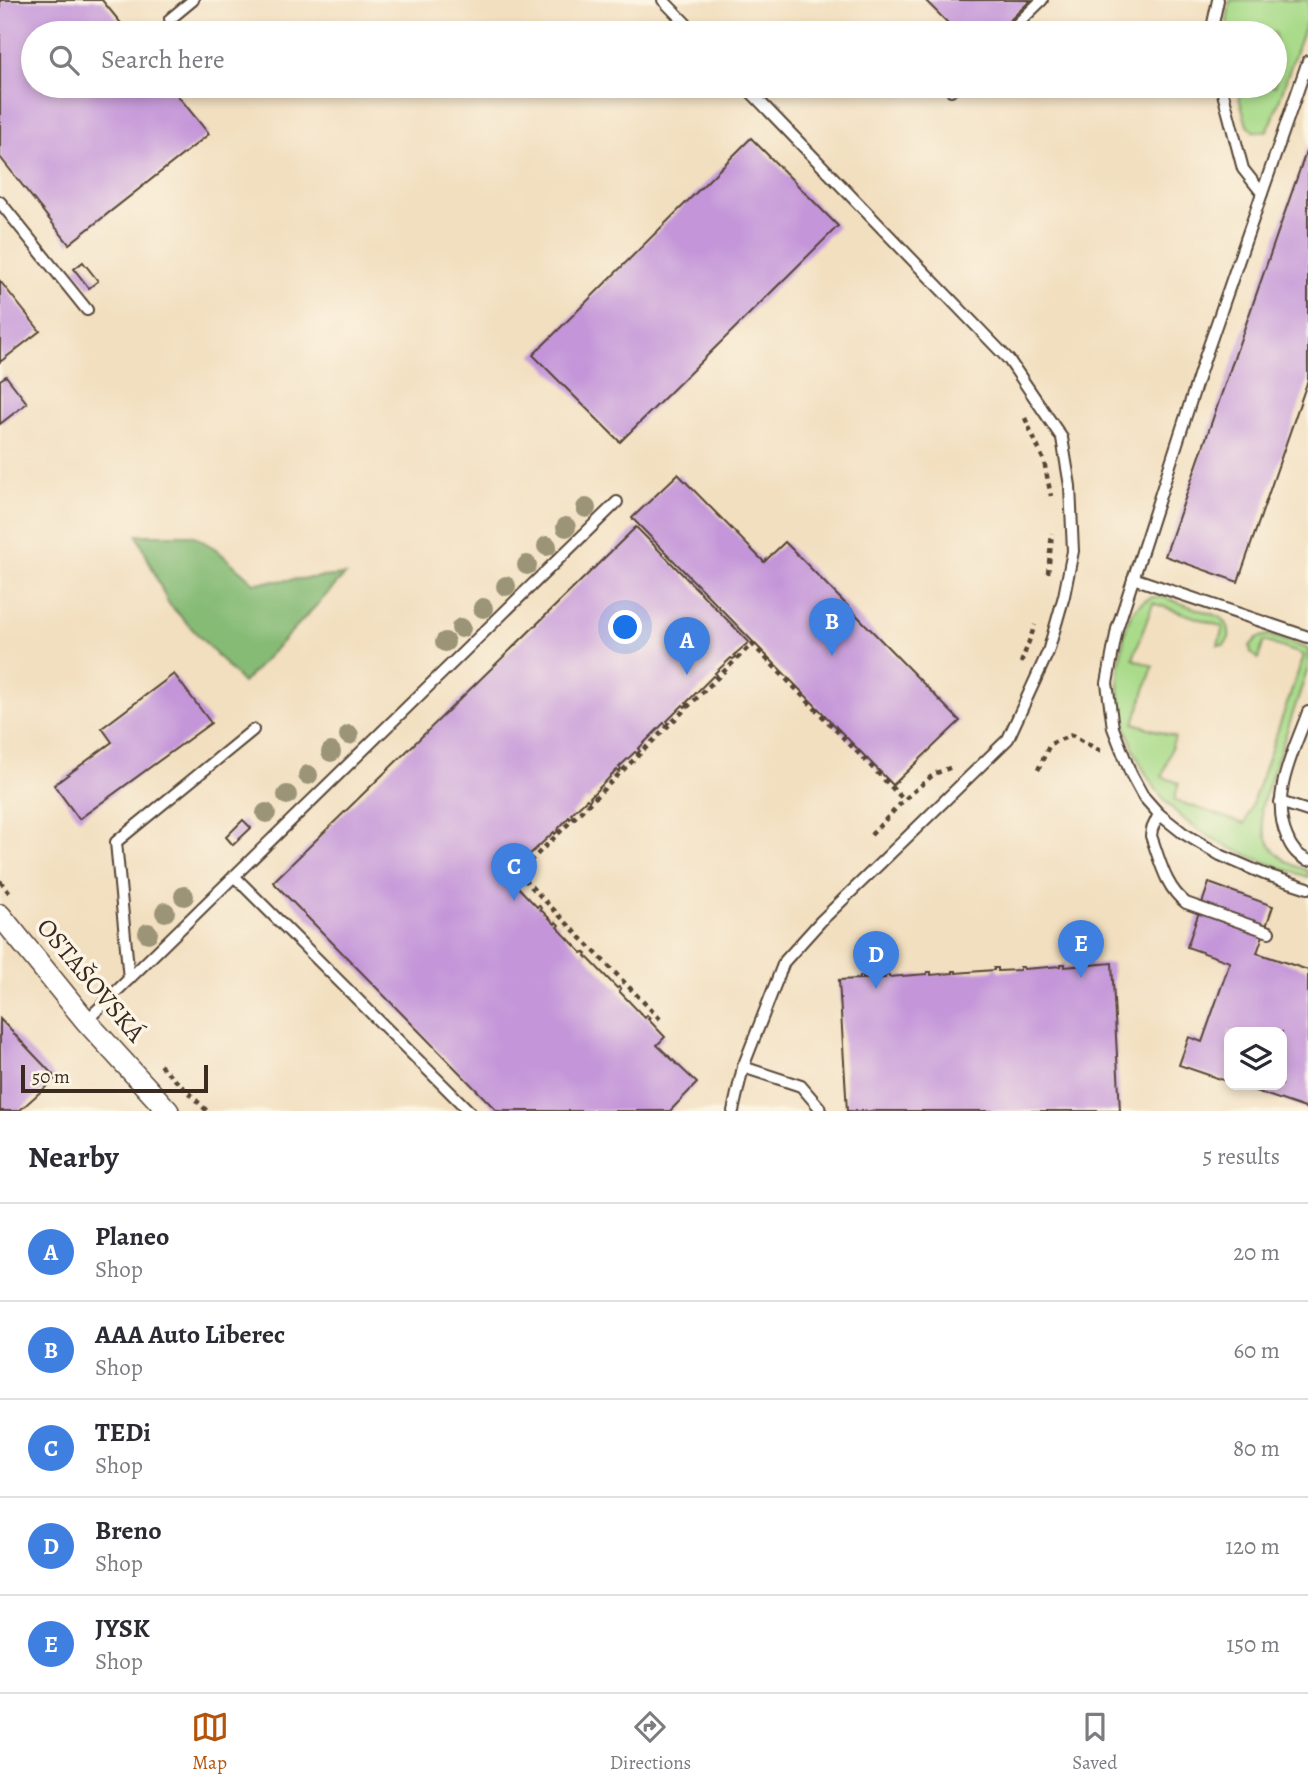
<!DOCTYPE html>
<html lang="en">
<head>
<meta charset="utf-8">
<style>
	body { margin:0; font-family:Alegreya,serif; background:#f7f7f7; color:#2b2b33 }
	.controls { position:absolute; right:21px; bottom:21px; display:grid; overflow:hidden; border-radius:14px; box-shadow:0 4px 10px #0003 }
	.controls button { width:63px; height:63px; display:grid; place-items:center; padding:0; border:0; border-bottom:2px solid #e1e1e2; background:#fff; color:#2b2b33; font:35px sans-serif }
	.scale { position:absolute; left:21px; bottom:18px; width:187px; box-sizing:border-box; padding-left:7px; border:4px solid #3b2a1e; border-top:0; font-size:19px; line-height:24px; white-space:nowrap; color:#3b2a1e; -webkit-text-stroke:5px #fcf5e5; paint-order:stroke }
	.you { position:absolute; left:626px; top:628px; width:24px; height:24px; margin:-18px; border:5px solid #fff; border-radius:50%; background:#1a73e8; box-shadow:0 0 0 10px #1a73e833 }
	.badge { display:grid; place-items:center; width:46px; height:46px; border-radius:50%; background:#b45309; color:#fff; font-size:23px; font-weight:700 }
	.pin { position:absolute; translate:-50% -58px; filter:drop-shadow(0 2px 4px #0008) }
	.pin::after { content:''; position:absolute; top:37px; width:24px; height:21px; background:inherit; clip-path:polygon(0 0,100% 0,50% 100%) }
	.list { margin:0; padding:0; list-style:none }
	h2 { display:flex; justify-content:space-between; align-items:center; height:91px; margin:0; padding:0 28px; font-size:30px }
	h2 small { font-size:23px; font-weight:400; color:#7c7c81 }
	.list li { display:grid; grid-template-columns:46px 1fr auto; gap:21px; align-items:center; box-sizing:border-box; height:98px; padding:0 28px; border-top:2px solid #e1e1e2 }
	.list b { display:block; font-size:26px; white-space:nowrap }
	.list p { margin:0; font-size:23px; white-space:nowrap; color:#7c7c81 }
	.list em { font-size:23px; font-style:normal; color:#7c7c81 }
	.icon { flex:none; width:38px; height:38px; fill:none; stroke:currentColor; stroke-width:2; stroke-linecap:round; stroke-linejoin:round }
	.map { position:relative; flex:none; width:1308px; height:1111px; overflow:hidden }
	.search { position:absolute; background:#fff; box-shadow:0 4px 10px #0003; left:21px; right:21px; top:21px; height:77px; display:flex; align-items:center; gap:18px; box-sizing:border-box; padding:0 24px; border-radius:38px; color:#7c7c81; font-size:26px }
	.sheet { height:581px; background:#fff }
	nav { display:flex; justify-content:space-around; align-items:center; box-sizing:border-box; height:98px; border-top:2px solid #e1e1e2; background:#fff; font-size:19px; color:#7c7c81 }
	nav a { display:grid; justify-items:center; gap:4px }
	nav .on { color:#b45309 }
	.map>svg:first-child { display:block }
	.green { fill:#a9db8a; stroke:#728254; stroke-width:2 }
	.forest { fill:#86bb76; stroke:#60724a; stroke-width:2 }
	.building { fill:#c496d9 }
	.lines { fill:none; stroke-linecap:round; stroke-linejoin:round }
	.service-casing { stroke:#564536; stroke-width:14 }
	.minor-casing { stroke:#564536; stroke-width:24 }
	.path { stroke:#564536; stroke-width:4.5; stroke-dasharray:5 5; stroke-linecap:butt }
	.service { stroke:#fff; stroke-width:10 }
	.minor { stroke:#fff; stroke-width:21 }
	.tree { fill:#9c9476 }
	.labels { text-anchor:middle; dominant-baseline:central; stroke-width:7; stroke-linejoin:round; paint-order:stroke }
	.street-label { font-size:26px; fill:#3b2a1e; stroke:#fcf5e5 }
</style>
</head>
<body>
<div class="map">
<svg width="1308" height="1111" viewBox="0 0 1308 1111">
	<rect width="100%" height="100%" fill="#fcf5e5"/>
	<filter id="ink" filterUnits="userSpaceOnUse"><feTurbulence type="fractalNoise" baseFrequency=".0143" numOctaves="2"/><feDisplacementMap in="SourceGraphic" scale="14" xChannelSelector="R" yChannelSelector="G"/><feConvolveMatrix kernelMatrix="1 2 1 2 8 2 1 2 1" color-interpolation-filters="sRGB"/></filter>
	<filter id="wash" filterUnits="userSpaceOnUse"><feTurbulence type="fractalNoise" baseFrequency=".00686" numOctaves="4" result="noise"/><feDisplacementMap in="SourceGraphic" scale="28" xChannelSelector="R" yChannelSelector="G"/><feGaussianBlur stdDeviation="1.57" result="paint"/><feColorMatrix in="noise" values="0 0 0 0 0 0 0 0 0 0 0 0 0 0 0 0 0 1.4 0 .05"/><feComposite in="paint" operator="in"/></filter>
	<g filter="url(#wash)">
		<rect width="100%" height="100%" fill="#f2dfc0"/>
		<g class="green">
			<polygon points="1230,0 1308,0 1308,16 1272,121 1266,132 1253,131 1246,122 1236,86 1275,86 1275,33 1226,33"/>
			<path d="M1152,597H1163L1220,617C1228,622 1230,629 1229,638L1224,645H1218L1223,627L1153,603L1133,659L1153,666L1134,723L1175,737L1162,777L1179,783L1174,800L1245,824L1304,655L1264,641L1258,659L1251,653L1250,646L1257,638L1268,635L1308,649V668L1261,808C1263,843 1274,859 1308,871V877C1226,849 1161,828 1130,739C1120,712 1116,682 1121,654C1126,628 1126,608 1152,597Z"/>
		</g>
		<polygon class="forest" points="137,535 192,535 216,549 254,583 345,575 243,683 168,603"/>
		<g id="blocks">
			<g class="building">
				<polygon points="0,0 102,0 129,33 33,33 33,86 170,86 209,134 69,244 0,157"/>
				<polygon points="925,0 1031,0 1009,21 1012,25 1008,23 997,33 958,33"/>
				<polygon points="751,138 838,226 620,442 533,355"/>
				<polygon points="1308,146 1308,380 1238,582 1165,556"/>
				<polygon points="83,262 98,281 89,288 74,269"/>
				<polygon points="0,281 40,331 0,362"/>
				<polygon points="6,376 27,403 0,424 0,380"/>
				<polygon points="678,474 764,562 785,542 960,721 893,785 632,518"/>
				<polygon points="636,527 749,642 734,655 736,657 733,659 731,658 715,673 717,675 715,677 713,676 686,703 688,704 685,707 683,705 667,721 669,723 666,725 664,723 638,749 640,751 637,753 635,752 619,767 621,769 619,772 617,770 590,797 591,798 589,801 587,799 571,814 573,816 570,819 569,817 557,830 558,831 555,834 554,832 527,857 529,859 526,862 525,860 510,875 513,878 511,880 537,907 539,905 541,908 540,909 555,924 556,922 559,925 557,927 582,953 584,952 587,954 586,956 617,988 619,987 621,989 619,991 645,1018 647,1015 650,1018 648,1019 665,1037 657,1045 697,1083 670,1111 497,1111 273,882"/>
				<polygon points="174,674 211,723 79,819 54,785 112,742 102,728"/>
				<polygon points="243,820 251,828 233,845 226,837"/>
				<polygon points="1209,883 1273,906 1257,953 1308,970 1308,1109 1238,1085 1282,1085 1282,1032 1229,1032 1229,1082 1179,1065 1189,1037 1202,1042 1230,962 1187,947"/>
				<polygon points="1087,963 1091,963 1091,965 1112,963 1120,1111 847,1111 839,980 860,979 860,976 863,976 863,979 885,978 886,975 889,975 889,977 927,974 927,972 931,972 931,975 953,973 953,971 956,971 956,973 994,970 994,968 998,968 998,971 1020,970 1020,967 1023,967 1024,969 1061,966 1061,964 1065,964 1065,967 1087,965"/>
				<polygon points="0,1019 56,1078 19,1111 0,1111"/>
			</g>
		</g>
	</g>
	<g filter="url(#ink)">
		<use href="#blocks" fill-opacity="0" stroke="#564536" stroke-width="2"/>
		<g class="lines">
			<g class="service-casing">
				<g id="service">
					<polyline points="663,0 695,33"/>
					<polyline points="170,19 193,0"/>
					<polyline points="1008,33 1042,0"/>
					<polyline points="1211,33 1218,0"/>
					<polyline points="1308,61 1203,363 1117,629 1107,683 1113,728 1131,774 1143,796 1159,814 1183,833 1220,855 1264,874 1308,888"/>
					<polyline points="1221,86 1243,169 1262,193"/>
					<polyline points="951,90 955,86"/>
					<polyline points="0,202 87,310"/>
					<polyline points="1133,578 1308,637"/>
					<path d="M1308,712C1294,751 1269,796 1287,837C1291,848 1297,856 1308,860"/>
					<polyline points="1280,802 1308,811"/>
					<path d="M1159,814L1152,829L1151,836C1160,860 1165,887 1186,903L1269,932"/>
					<polyline points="234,876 469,1111"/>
					<polyline points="129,979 116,842 253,730"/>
					<polyline points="86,1021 617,502"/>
					<polyline points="743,1067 801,1086 819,1107 820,1111"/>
					<polyline points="733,1111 743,1067 784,962 821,921 1008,739 1048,652 1064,596 1073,551 1070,486 1062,438 1009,360 745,86"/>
				</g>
			</g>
			<g class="minor-casing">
				<polyline id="minor" points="0,915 86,1021 168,1111"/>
			</g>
			<g class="path">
				<polyline points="1025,418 1044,461 1051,496"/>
				<polyline points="1048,573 1052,533"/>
				<polyline points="1021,663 1035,625"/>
				<polyline points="1038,770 1050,744 1072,735 1102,752 1103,755"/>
				<polyline points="871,835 904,800 934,774 952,767"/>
				<polyline points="0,881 11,895"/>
				<polyline points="660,1019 518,873 752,644 904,800"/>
				<polyline points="160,1065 207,1111"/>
			</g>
			<use href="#service" class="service"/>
			<use href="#minor" class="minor"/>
		</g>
		<g class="tree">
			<circle cx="586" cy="508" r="10"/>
			<circle cx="566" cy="527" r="10"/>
			<circle cx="547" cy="546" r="10"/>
			<circle cx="527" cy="565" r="10"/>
			<circle cx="506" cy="586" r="10"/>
			<circle cx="483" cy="608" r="10"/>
			<circle cx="461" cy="628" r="10"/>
			<circle cx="445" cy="642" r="10"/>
			<circle cx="349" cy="735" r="10"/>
			<circle cx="331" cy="752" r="10"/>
			<circle cx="308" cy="775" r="10"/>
			<circle cx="287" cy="795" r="10"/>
			<circle cx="266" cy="813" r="10"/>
			<circle cx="184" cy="896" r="10"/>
			<circle cx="165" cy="912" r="10"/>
			<circle cx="148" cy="933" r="10"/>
		</g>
	</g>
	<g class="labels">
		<g class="street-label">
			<text transform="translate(91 980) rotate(50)">OSTAŠOVSKÁ</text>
		</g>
	</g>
</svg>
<div class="controls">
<button><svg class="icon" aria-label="layers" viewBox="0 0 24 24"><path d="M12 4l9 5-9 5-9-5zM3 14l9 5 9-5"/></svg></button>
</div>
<div class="scale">50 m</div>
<div class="you"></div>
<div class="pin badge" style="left:687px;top:675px;background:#3f7fe0">A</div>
<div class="pin badge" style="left:832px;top:656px;background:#3f7fe0">B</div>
<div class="pin badge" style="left:514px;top:901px;background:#3f7fe0">C</div>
<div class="pin badge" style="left:876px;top:989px;background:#3f7fe0">D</div>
<div class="pin badge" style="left:1081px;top:978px;background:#3f7fe0">E</div>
<div class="search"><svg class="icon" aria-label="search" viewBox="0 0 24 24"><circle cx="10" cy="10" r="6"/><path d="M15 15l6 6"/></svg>Search here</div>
</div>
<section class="sheet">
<h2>Nearby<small>5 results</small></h2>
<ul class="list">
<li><span class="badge" style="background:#3f7fe0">A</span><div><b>Planeo</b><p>Shop</p></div><em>20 m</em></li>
<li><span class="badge" style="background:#3f7fe0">B</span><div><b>AAA Auto Liberec</b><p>Shop</p></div><em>60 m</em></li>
<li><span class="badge" style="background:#3f7fe0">C</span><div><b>TEDi</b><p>Shop</p></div><em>80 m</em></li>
<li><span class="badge" style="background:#3f7fe0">D</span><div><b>Breno</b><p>Shop</p></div><em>120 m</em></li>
<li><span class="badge" style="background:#3f7fe0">E</span><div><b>JYSK</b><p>Shop</p></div><em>150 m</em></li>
</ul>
</section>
<nav>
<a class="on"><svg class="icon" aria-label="map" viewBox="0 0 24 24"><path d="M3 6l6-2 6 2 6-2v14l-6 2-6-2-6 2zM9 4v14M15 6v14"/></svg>Map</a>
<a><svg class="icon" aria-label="directions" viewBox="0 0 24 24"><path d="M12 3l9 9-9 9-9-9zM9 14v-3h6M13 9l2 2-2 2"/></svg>Directions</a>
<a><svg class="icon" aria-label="saved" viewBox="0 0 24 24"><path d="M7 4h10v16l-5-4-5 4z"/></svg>Saved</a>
</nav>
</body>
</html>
